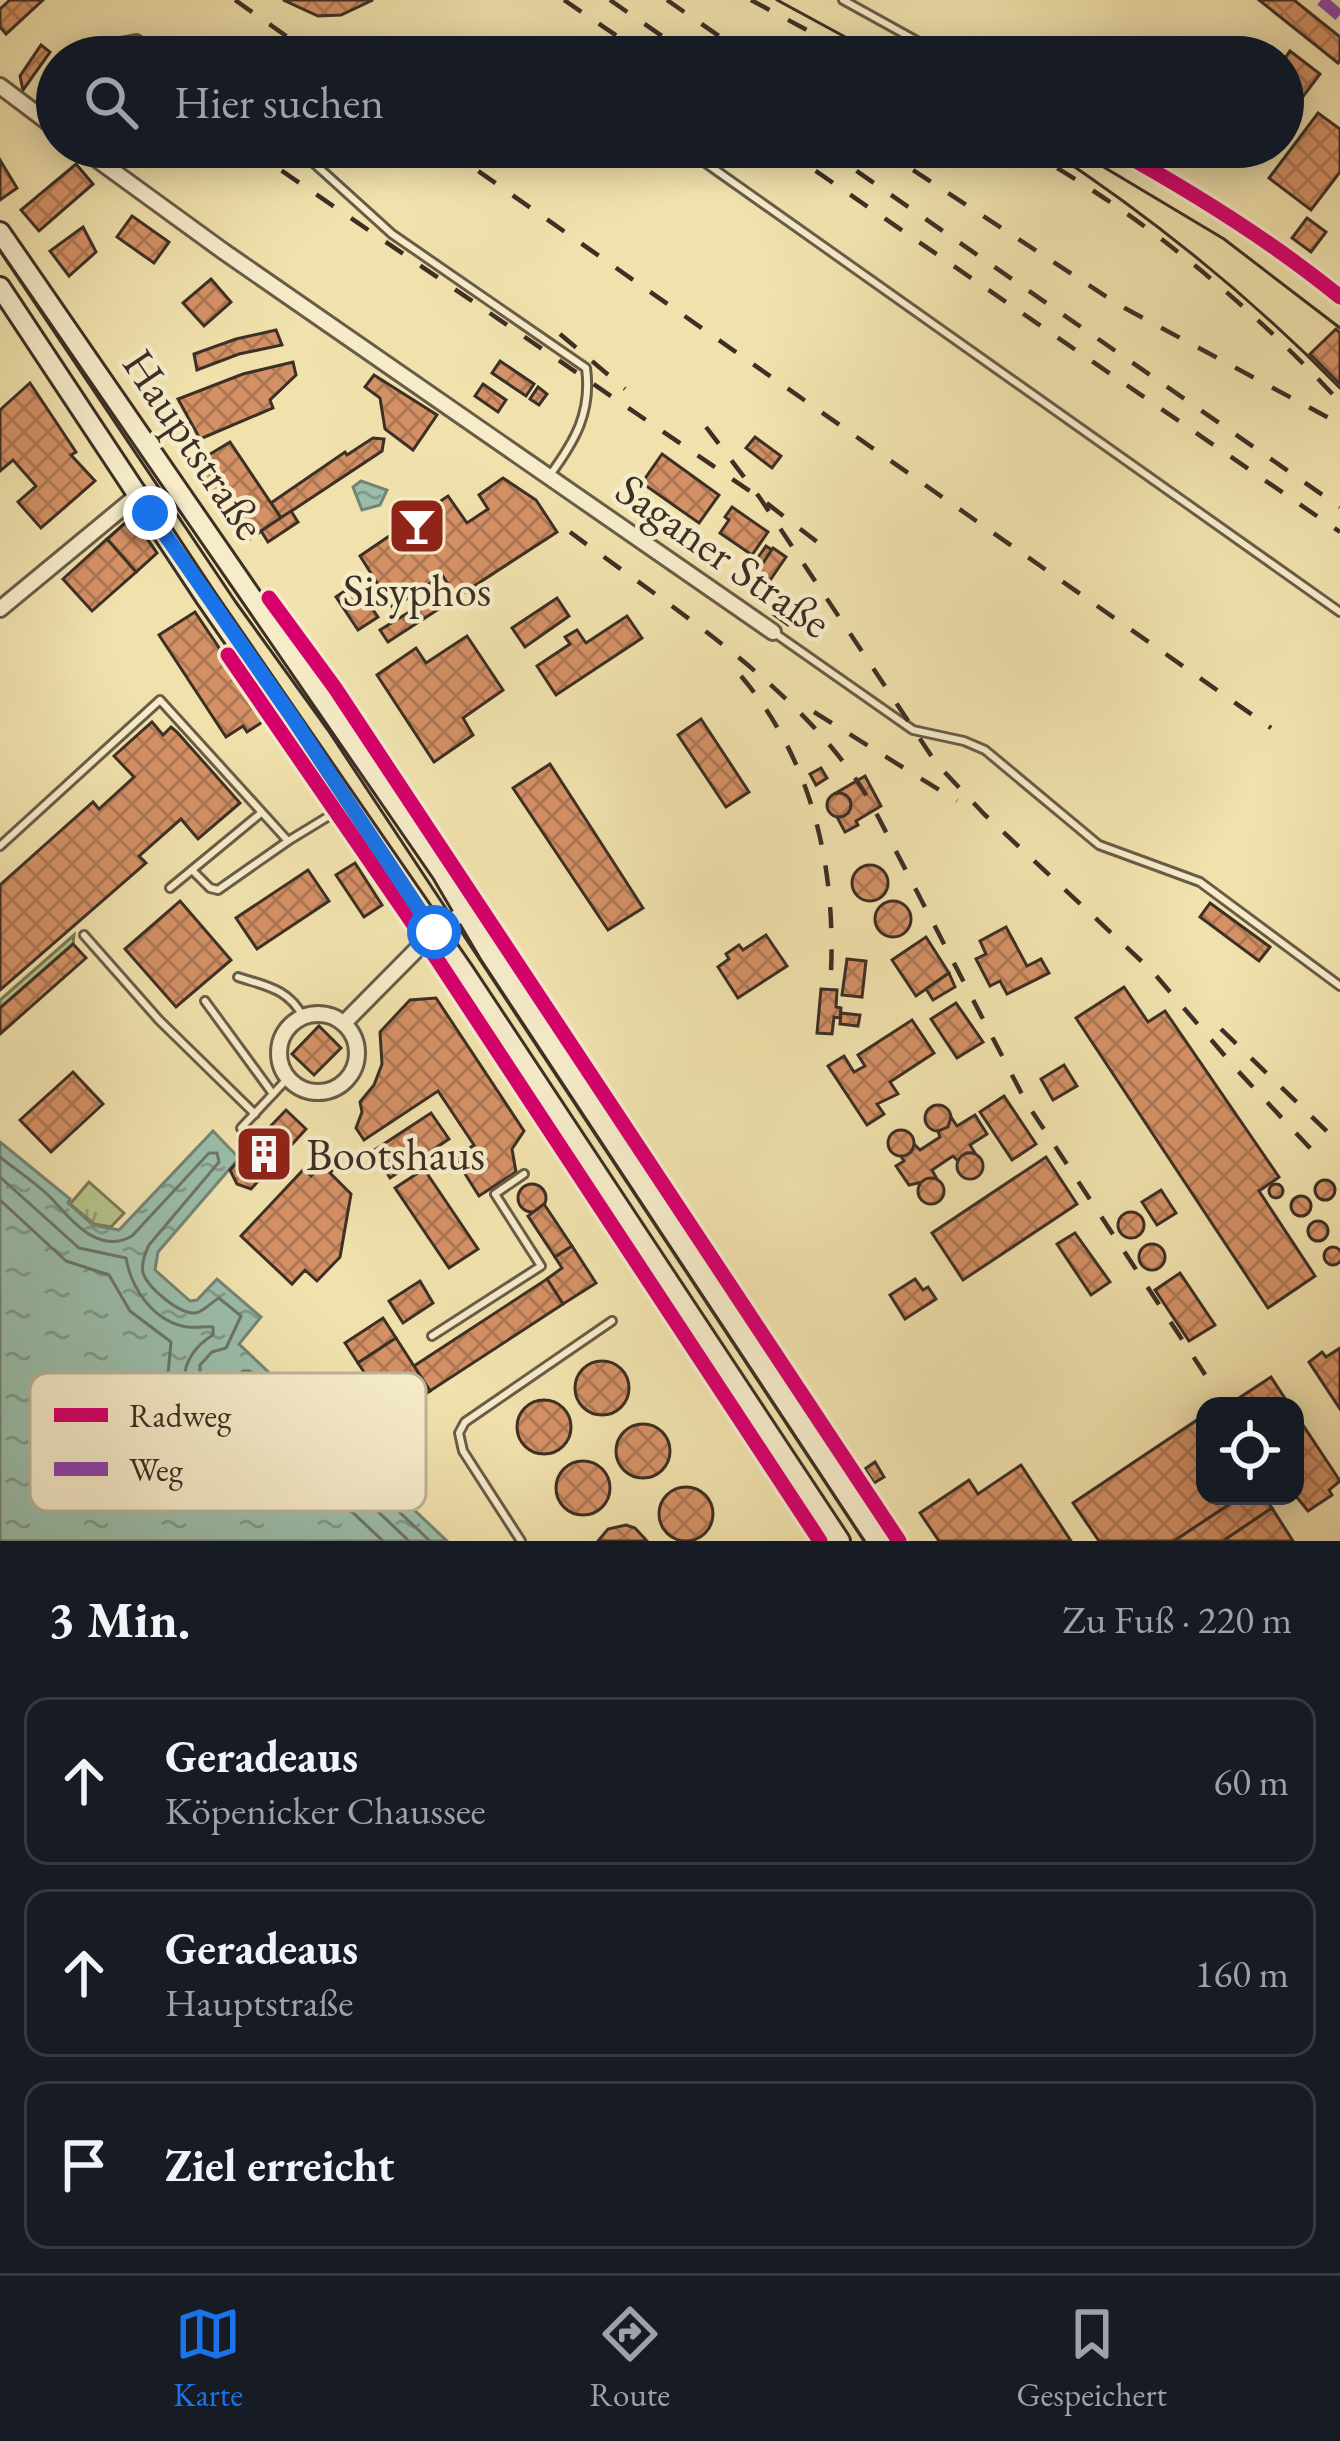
<!DOCTYPE html>
<html lang="de">
<head>
<meta charset="utf-8">
<style>
	body { margin:0; font-family:"EB Garamond",serif; background:#20242c; color:#f1f3f6 }
	.controls { position:absolute; right:36px; bottom:36px; display:grid; overflow:hidden; border-radius:24px; box-shadow:0 6px 30px #0003 }
	.controls button { width:108px; height:108px; display:grid; place-items:center; padding:0; border:0; border-bottom:3px solid #363941; background:#171b24; color:#f1f3f6; font:60px sans-serif }
	.stop { position:absolute; width:36px; height:36px; margin:-27px; border:9px solid #1a73e8; border-radius:50%; background:#fff }
	.stop.end { background:#1a73e8; border-color:#fff; box-shadow:0 3px 12px #0008 }
	.list { margin:0; padding:0; list-style:none }
	h2 { display:flex; justify-content:space-between; align-items:center; height:156px; margin:0; padding:0 48px; font-size:51px }
	h2 small { font-size:39px; font-weight:400; color:#9ea1a6 }
	.list li { display:grid; grid-template-columns:78px 1fr auto; gap:36px; align-items:center; box-sizing:border-box; height:168px; margin:0 24px 24px; padding:0 24px; border:3px solid #363941; border-radius:24px }
	.list b { display:block; font-size:45px; white-space:nowrap }
	.list p { margin:0; font-size:39px; white-space:nowrap; color:#9ea1a6 }
	.list em { font-size:39px; font-style:normal; color:#9ea1a6 }
	.icon { flex:none; width:66px; height:66px; fill:none; stroke:currentColor; stroke-width:2; stroke-linecap:round; stroke-linejoin:round }
	.map { position:relative; flex:none; width:1340px; height:1541px; overflow:hidden }
	.search { position:absolute; background:#171b24; box-shadow:0 6px 30px #0003; left:36px; right:36px; top:36px; height:132px; display:flex; align-items:center; gap:30px; box-sizing:border-box; padding:0 42px; border-radius:66px; color:#9ea1a6; font-size:45px }
	.sheet { height:732px; background:#171b24 }
	nav { display:flex; justify-content:space-around; align-items:center; box-sizing:border-box; height:168px; border-top:3px solid #363941; background:#171b24; font-size:33px; color:#9ea1a6 }
	nav a { display:grid; justify-items:center; gap:6px }
	nav .on { color:#1a73e8 }
	.map>svg:first-child { display:block }
	.grass { fill:url(#grass-tufts); stroke:#7a7a58; stroke-width:3 }
	.park { fill:url(#park-dots); stroke:#7a7a58; stroke-width:3 }
	.water { fill:url(#water-ripples); stroke:#758575; stroke-width:3 }
	.lines { fill:none; stroke-linecap:round; stroke-linejoin:round }
	.shore { stroke:#6c7668; stroke-width:3 }
	.building { fill:url(#building-cross-hatch); stroke:#3c2f25; stroke-width:3 }
	.lane-casing { stroke:#695c47; stroke-width:12 }
	.street-casing { stroke:#695c47; stroke-width:20 }
	.secondary-casing { stroke:#3c2f25; stroke-width:24 }
	.lane { stroke:#f6ecca; stroke-width:6 }
	.street { stroke:#f6ecca; stroke-width:14 }
	.secondary { stroke:#f6ecca; stroke-width:18 }
	.tram { stroke:#3c2f25; stroke-width:3 }
	.rail { stroke:#3c2f25; stroke-width:4.5; stroke-dasharray:21 21; stroke-linecap:butt }
	.quiet { stroke:#8e44ad; stroke-width:12; stroke-dasharray:24 12; stroke-linecap:butt }
	.cycleway-casing { stroke:#f6ecca; stroke-width:22 }
	.cycleway { stroke:#d6006c; stroke-width:15 }
	.route { stroke:#1a73e8; stroke-width:15 }
	.labels { text-anchor:middle; dominant-baseline:central; stroke-width:9; stroke-linejoin:round; paint-order:stroke }
	.street-label { font-size:45px; fill:#3c2f25; stroke:#f6ecca }
	.poi-label { font-size:45px; fill:#3c2f25; stroke:#f6ecca }
	.key { fill:#f6ecca; stroke:#beb398; stroke-width:3 }
	.key-label { font-size:33px; fill:#3c2f25 }
</style>
</head>
<body>
<div class="map">
<svg width="1340" height="1541" viewBox="0 0 1340 1541">
	<defs>
		<pattern id="grass-tufts" width="24" height="20" patternUnits="userSpaceOnUse" patternTransform="scale(3)"><rect width="24" height="20" fill="#b8c48b"/><path d="M3 7l-1-3M5 7V3M7 7l1-3M15 17l-1-3M17 17v-4M19 17l1-3" fill="none" stroke="#97a071"/></pattern>
		<pattern id="park-dots" width="8" height="8" patternUnits="userSpaceOnUse" patternTransform="scale(3)"><rect width="8" height="8" fill="#b8c48b"/><path d="M2 2h.1M6 6h.1" fill="none" stroke="#97a071" stroke-width="1.8" stroke-linecap="round"/></pattern>
		<pattern id="water-ripples" width="26" height="14" patternUnits="userSpaceOnUse" patternTransform="scale(3)"><rect width="26" height="14" fill="#9bbeab"/><path d="M2 4q2-2 4 0t4 0M15 11q2-2 4 0t4 0" fill="none" stroke="#809b8b"/></pattern>
		<pattern id="building-cross-hatch" width="8" height="8" patternUnits="userSpaceOnUse" patternTransform="scale(3)"><rect width="8" height="8" fill="#d59166"/><path d="M0 0l8 8M0 8l8-8" fill="none" stroke="#ae7754"/></pattern>
	</defs>
	<rect width="100%" height="100%" fill="#f1e2ad"/>
	<filter id="stains"><feTurbulence type="fractalNoise" baseFrequency=".00167" numOctaves="4"/><feColorMatrix values="0 0 0 0 .2 0 0 0 0 .09 0 0 0 0 .02 0 0 0 .5 -.17"/></filter>
	<radialGradient id="worn" r=".72"><stop offset=".6" stop-color="#630" stop-opacity="0"/><stop offset="1" stop-color="#630" stop-opacity=".3"/></radialGradient>
	<polygon class="grass" points="89,1182 124,1213 111,1227 94,1224 70,1204"/>
	<polygon class="park" points="74,935 73,944 0,1008 0,1000"/>
	<g class="water">
		<polygon points="361,481 387,490 380,505 362,510 353,487"/>
		<polygon points="213,1131 239,1158 158,1252 155,1270 190,1301 197,1300 217,1279 261,1317 239,1344 447,1541 0,1541 0,1142 70,1199 68,1203 93,1225 119,1230"/>
	</g>
	<g class="lines">
		<g class="shore">
			<path d="M0,1157C17,1171 38,1184 53,1200C72,1221 99,1255 132,1236L209,1153H217L219,1162L149,1245C145,1253 141,1263 143,1273C148,1288 179,1314 195,1313C205,1311 211,1302 219,1298L241,1316L226,1348L212,1352L200,1365V1380L212,1391L222,1393L243,1371H250L430,1541"/>
			<path d="M0,1177L79,1248L126,1258C131,1287 151,1318 182,1326C192,1329 204,1326 213,1327V1335C175,1357 172,1407 224,1408L253,1393L409,1541"/>
			<path d="M0,1200L66,1261L109,1275L130,1311L171,1342L167,1384C185,1432 213,1426 252,1418L383,1541"/>
		</g>
	</g>
	<g class="building">
		<polygon points="10,0 43,0 6,34 0,27 0,9"/>
		<polygon points="283,0 373,0 341,15 318,16"/>
		<polygon points="1259,0 1294,0 1340,37 1340,60 1338,63"/>
		<polygon points="41,45 50,52 23,90 20,76"/>
		<polygon points="1290,51 1320,74 1283,123 1283,61"/>
		<polygon points="1318,113 1340,129 1340,172 1311,210 1269,178"/>
		<polygon points="0,160 17,188 0,200"/>
		<polygon points="76,164 93,184 39,231 21,210"/>
		<polygon points="132,216 169,242 154,263 117,237"/>
		<polygon points="1307,218 1326,232 1311,252 1292,238"/>
		<polygon points="83,227 96,252 69,276 50,251"/>
		<polygon points="211,279 231,302 204,326 183,303"/>
		<polygon points="1336,329 1340,333 1340,384 1310,354"/>
		<polygon points="276,330 282,345 239,354 197,370 194,354 236,339"/>
		<polygon points="500,361 534,384 526,396 492,373"/>
		<polygon points="293,362 296,375 270,400 273,408 200,439 178,399 243,374"/>
		<polygon points="374,375 437,415 413,450 385,429 380,398 365,387"/>
		<polygon points="30,383 76,452 71,455 95,481 41,528 18,502 36,486 13,460 0,471 0,410"/>
		<polygon points="483,384 506,400 498,412 475,396"/>
		<polygon points="538,387 547,394 539,405 530,399"/>
		<polygon points="755,437 781,456 772,468 746,448"/>
		<polygon points="373,438 384,439 382,451 281,518 271,503 345,452 347,455"/>
		<polygon points="230,442 281,518 245,542 194,464"/>
		<polygon points="662,454 719,495 699,523 642,483"/>
		<polygon points="503,478 536,500 557,532 388,642 380,630 450,587 442,575 393,608 360,556 448,496 467,523 488,509 479,495"/>
		<polygon points="732,507 768,532 752,555 720,533 729,520 725,517"/>
		<polygon points="291,511 298,522 268,542 261,531"/>
		<polygon points="132,517 157,553 136,572 107,539"/>
		<polygon points="107,539 136,572 92,611 63,579"/>
		<polygon points="766,546 772,550 761,566 755,562"/>
		<polygon points="773,548 786,557 766,586 754,577"/>
		<polygon points="355,584 378,617 358,630 336,597"/>
		<polygon points="557,598 569,616 525,647 512,628"/>
		<polygon points="781,606 795,617 788,625 774,615"/>
		<polygon points="195,612 267,719 247,732 243,726 226,737 159,635"/>
		<polygon points="627,616 642,638 556,695 537,666 570,644 565,637 577,630 586,643"/>
		<polygon points="467,636 503,690 463,718 473,735 434,762 377,675 416,648 426,663"/>
		<polygon points="701,719 749,792 726,807 678,735"/>
		<polygon points="152,722 163,735 171,727 177,732 240,803 198,839 181,819 139,856 146,863 0,990 0,885 93,802 99,809 134,777 114,756"/>
		<polygon points="550,764 643,908 608,930 513,788"/>
		<polygon points="821,768 827,778 816,785 810,774"/>
		<polygon points="865,776 881,806 856,821 858,825 845,832 837,817 848,813 850,800 836,793"/>
		<circle cx="839" cy="805" r="12"/>
		<polygon points="355,863 382,905 364,917 336,875"/>
		<circle cx="870" cy="883" r="18"/>
		<polygon points="308,870 329,901 257,949 236,918"/>
		<circle cx="893" cy="919" r="18"/>
		<polygon points="180,901 231,960 176,1007 125,949"/>
		<polygon points="1210,903 1270,947 1259,961 1200,917"/>
		<polygon points="1006,927 1027,966 1041,959 1049,973 1007,994 1000,981 990,986 976,959 986,954 980,941"/>
		<polygon points="766,935 787,966 738,998 718,967 729,959 726,954 739,945 743,950"/>
		<polygon points="926,937 949,973 916,996 892,960"/>
		<polygon points="73,944 86,958 0,1034 0,1008"/>
		<polygon points="847,959 866,961 862,997 842,995"/>
		<polygon points="949,973 955,987 933,1000 926,989"/>
		<polygon points="1124,987 1148,1022 1165,1011 1279,1177 1259,1191 1315,1276 1268,1308 1076,1018"/>
		<polygon points="821,989 837,990 836,1007 841,1008 840,1018 834,1017 832,1034 817,1033"/>
		<polygon points="436,998 524,1131 512,1149 516,1172 479,1196 455,1158 474,1145 438,1091 364,1140 356,1128 362,1112 360,1102 374,1085 382,1064 380,1032 410,1000"/>
		<polygon points="956,1003 983,1042 957,1058 931,1019"/>
		<polygon points="841,1013 860,1015 858,1026 840,1024"/>
		<polygon points="912,1020 934,1053 890,1082 898,1094 877,1104 884,1114 867,1125 828,1066 844,1056 854,1072 865,1066 858,1055"/>
		<polygon points="319,1026 341,1048 314,1075 292,1054"/>
		<polygon points="1064,1065 1077,1086 1053,1100 1041,1079"/>
		<polygon points="73,1072 103,1104 51,1152 20,1120"/>
		<polygon points="1004,1096 1036,1144 1012,1160 980,1112"/>
		<circle cx="938" cy="1118" r="13"/>
		<polygon points="286,1110 306,1129 251,1189 237,1184 230,1170 255,1143 250,1139 260,1128 265,1132"/>
		<polygon points="431,1113 449,1139 390,1178 373,1151"/>
		<polygon points="975,1115 987,1134 970,1145 975,1153 966,1153 958,1161 953,1156 932,1170 937,1179 909,1185 896,1166 904,1161 900,1155 911,1152 914,1144 920,1150 940,1137 938,1131 948,1127 951,1117 957,1126"/>
		<circle cx="901" cy="1143" r="13"/>
		<circle cx="970" cy="1166" r="13"/>
		<polygon points="331,1156 338,1164 330,1173 351,1194 340,1257 317,1281 305,1270 292,1284 241,1236 304,1169 311,1176"/>
		<polygon points="1046,1157 1077,1204 963,1280 932,1233"/>
		<polygon points="424,1169 478,1249 449,1268 395,1188"/>
		<circle cx="931" cy="1191" r="13"/>
		<circle cx="1325" cy="1190" r="10"/>
		<circle cx="1276" cy="1191" r="7"/>
		<circle cx="532" cy="1198" r="14"/>
		<polygon points="1161,1190 1176,1213 1157,1225 1142,1202"/>
		<circle cx="1301" cy="1206" r="10"/>
		<polygon points="544,1204 572,1246 555,1257 528,1216"/>
		<circle cx="1131" cy="1225" r="13"/>
		<circle cx="1318" cy="1231" r="10"/>
		<polygon points="1075,1233 1110,1282 1091,1295 1057,1244"/>
		<circle cx="1152" cy="1257" r="13"/>
		<polygon points="572,1246 596,1283 563,1304 547,1279 562,1268 555,1257"/>
		<circle cx="1333" cy="1256" r="9"/>
		<polygon points="1180,1273 1215,1325 1189,1341 1155,1290"/>
		<polygon points="547,1279 563,1304 430,1391 414,1366"/>
		<polygon points="915,1279 923,1290 928,1287 936,1299 905,1319 890,1295"/>
		<polygon points="420,1281 433,1303 403,1323 389,1301"/>
		<polygon points="383,1318 396,1338 358,1363 345,1343"/>
		<polygon points="396,1338 430,1391 392,1415 358,1363"/>
		<polygon points="1340,1348 1340,1409 1309,1362 1322,1352 1326,1357"/>
		<circle cx="602" cy="1388" r="27"/>
		<polygon points="1271,1377 1290,1406 1236,1406 1233,1402"/>
		<circle cx="544" cy="1427" r="27"/>
		<polygon points="1295,1413 1340,1481 1329,1490 1332,1495 1308,1511 1295,1495"/>
		<polygon points="1200,1418 1205,1427 1205,1496 1242,1496 1174,1541 1099,1541 1073,1503"/>
		<circle cx="643" cy="1451" r="27"/>
		<circle cx="583" cy="1488" r="27"/>
		<polygon points="875,1462 884,1477 874,1483 865,1469"/>
		<polygon points="1021,1465 1071,1541 939,1541 920,1513 969,1480 978,1494"/>
		<circle cx="686" cy="1514" r="27"/>
		<circle cx="351" cy="1502" r="9"/>
		<polygon points="1242,1496 1263,1496 1272,1508 1223,1541 1174,1541"/>
		<polygon points="1272,1508 1293,1541 1223,1541"/>
		<polygon points="626,1525 635,1528 647,1541 598,1541 608,1529"/>
	</g>
	<g class="lines">
		<g class="lane-casing">
			<g id="lane">
				<polyline points="843,0 946,57"/>
				<polyline points="82,57 88,48 137,39 164,57"/>
				<polyline points="39,114 57,90"/>
				<path d="M296,147L392,234L586,368C592,412 575,441 550,475"/>
				<path d="M1111,147C1191,191 1269,239 1340,297"/>
				<polyline points="700,159 1340,612"/>
				<polyline points="776,634 913,730 964,741 985,750 1099,845 1200,882 1340,986"/>
				<polyline points="0,846 160,700 288,841 329,816"/>
				<polyline points="192,870 210,888 218,890 288,841"/>
				<polyline points="170,888 261,813"/>
				<polyline points="84,935 159,1020 255,1114"/>
				<path d="M238,977C266,986 289,989 303,1017"/>
				<polyline points="205,1001 273,1094"/>
				<polyline points="241,1128 288,1078"/>
				<polyline points="432,1336 541,1266 495,1194 524,1174"/>
				<polyline points="521,1541 463,1451 459,1433 465,1422 612,1321"/>
			</g>
		</g>
		<g class="street-casing">
			<g id="street">
				<polyline points="0,86 57,129"/>
				<polyline points="80,147 223,251 773,632"/>
				<polyline points="0,609 138,495"/>
				<circle cx="318" cy="1053" r="39"/>
				<polyline points="344,1023 434,932 465,912"/>
			</g>
		</g>
		<g class="secondary-casing">
			<g id="secondary">
				<polyline points="0,232 442,873 489,953 877,1541"/>
				<polyline points="0,287 206,598 464,972 840,1541"/>
			</g>
		</g>
		<use href="#lane" class="lane"/>
		<use href="#street" class="street"/>
		<use href="#secondary" class="secondary"/>
		<g class="tram">
			<polyline points="777,0 882,57"/>
			<path d="M1045,147C1153,218 1250,296 1340,388"/>
			<polyline points="1087,157 1224,239 1340,328"/>
			<polyline points="0,251 235,601 328,730 864,1541"/>
		</g>
		<g class="rail">
			<polyline points="235,0 316,57"/>
			<polyline points="564,0 648,57"/>
			<polyline points="610,0 692,57"/>
			<polyline points="667,0 749,57"/>
			<polyline points="751,0 857,57"/>
			<polyline points="247,147 760,498 829,551"/>
			<polyline points="444,147 1271,728"/>
			<polyline points="781,147 1340,532"/>
			<polyline points="822,147 1340,507"/>
			<polyline points="878,147 1119,305 1340,424"/>
			<path d="M1021,147C1140,213 1247,302 1340,402"/>
			<polyline points="560,334 625,389"/>
			<polyline points="706,427 760,498 936,763 984,814 1152,971 1238,1071 1324,1163"/>
			<path d="M570,532C674,610 807,691 872,805L1026,1102L1206,1376"/>
			<path d="M741,676C816,765 838,876 830,990"/>
			<polyline points="814,712 957,801"/>
			<polyline points="1221,1029 1340,1144"/>
		</g>
		<polyline class="quiet" points="1321,0 1340,16"/>
		<g class="cycleway-casing">
			<g id="cycleway">
				<path d="M1111,147C1191,191 1269,239 1340,297"/>
				<polyline points="269,598 335,688 899,1541"/>
				<polyline points="228,655 425,941 820,1541"/>
			</g>
		</g>
		<use href="#cycleway" class="cycleway"/>
	</g>
	<g class="lines">
		<polyline class="route" points="150,513 294,720 434,932"/>
	</g>
	<defs>
		<g id="bar-square" transform="scale(3)"><rect x="-9" y="-9" width="18" height="18" rx="4" fill="#8f2418" stroke="#f6ecca"/><path d="M-6-5H6L.8 .8V4.5H3.5V6h-7V4.5H-.8V.8Z" fill="#fff"/></g>
		<g id="building-square" transform="scale(3)"><rect x="-9" y="-9" width="18" height="18" rx="4" fill="#8f2418" stroke="#f6ecca"/><path d="M-4-6H4V6H1V3H-1V6H-4ZM-2.5-4.3h1.7v1.8h-1.7ZM.8-4.3h1.7v1.8H.8ZM-2.5-1h1.7V.8h-1.7ZM.8-1h1.7V.8H.8Z" fill="#fff"/></g>
	</defs>
	<g fill-rule="evenodd">
		<use href="#bar-square" x="417" y="526"/>
		<use href="#building-square" x="264" y="1154"/>
	</g>
	<g class="labels">
		<g class="street-label">
			<text transform="translate(195 444) rotate(56)">Hauptstraße</text>
			<text transform="translate(724 555) rotate(35)">Saganer Straße</text>
		</g>
		<g class="poi-label">
			<text x="417" y="590">Sisyphos</text>
			<text x="306" y="1154" text-anchor="start">Bootshaus</text>
		</g>
	</g>
	<rect x="30" y="1373" width="396" height="138" rx="18" class="key"/>
	<rect x="54" y="1408" width="54" height="14" fill="#d6006c"/>
	<rect x="54" y="1462" width="54" height="14" fill="#8e44ad"/>
	<g class="key-label">
		<text x="129" y="1427">Radweg</text>
		<text x="129" y="1481">Weg</text>
	</g>
	<rect width="100%" height="100%" filter="url(#stains)"/>
	<rect width="100%" height="100%" fill="url(#worn)"/>
</svg>
<div class="controls">
<button><svg class="icon" aria-label="locate" viewBox="0 0 24 24"><circle cx="12" cy="12" r="6"/><path d="M12 2v4M12 18v4M2 12h4M18 12h4"/></svg></button>
</div>
<div class="stop" style="left:434px;top:932px"></div>
<div class="stop end" style="left:150px;top:513px"></div>
<div class="search"><svg class="icon" aria-label="search" viewBox="0 0 24 24"><circle cx="10" cy="10" r="6"/><path d="M15 15l6 6"/></svg>Hier suchen</div>
</div>
<section class="sheet">
<h2>3 Min.<small>Zu Fuß · 220 m</small></h2>
<ul class="list">
<li><svg class="icon" aria-label="ahead" viewBox="0 0 24 24"><path d="M12 20V5M6 11l6-6 6 6"/></svg><div><b>Geradeaus</b><p>Köpenicker Chaussee</p></div><em>60 m</em></li>
<li><svg class="icon" aria-label="ahead" viewBox="0 0 24 24"><path d="M12 20V5M6 11l6-6 6 6"/></svg><div><b>Geradeaus</b><p>Hauptstraße</p></div><em>160 m</em></li>
<li><svg class="icon" aria-label="arrive" viewBox="0 0 24 24"><path d="M6 21V4h12l-3 4 3 4H6"/></svg><div><b>Ziel erreicht</b></div></li>
</ul>
</section>
<nav>
<a class="on"><svg class="icon" aria-label="map" viewBox="0 0 24 24"><path d="M3 6l6-2 6 2 6-2v14l-6 2-6-2-6 2zM9 4v14M15 6v14"/></svg>Karte</a>
<a><svg class="icon" aria-label="directions" viewBox="0 0 24 24"><path d="M12 3l9 9-9 9-9-9zM9 14v-3h6M13 9l2 2-2 2"/></svg>Route</a>
<a><svg class="icon" aria-label="saved" viewBox="0 0 24 24"><path d="M7 4h10v16l-5-4-5 4z"/></svg>Gespeichert</a>
</nav>
</body>
</html>
